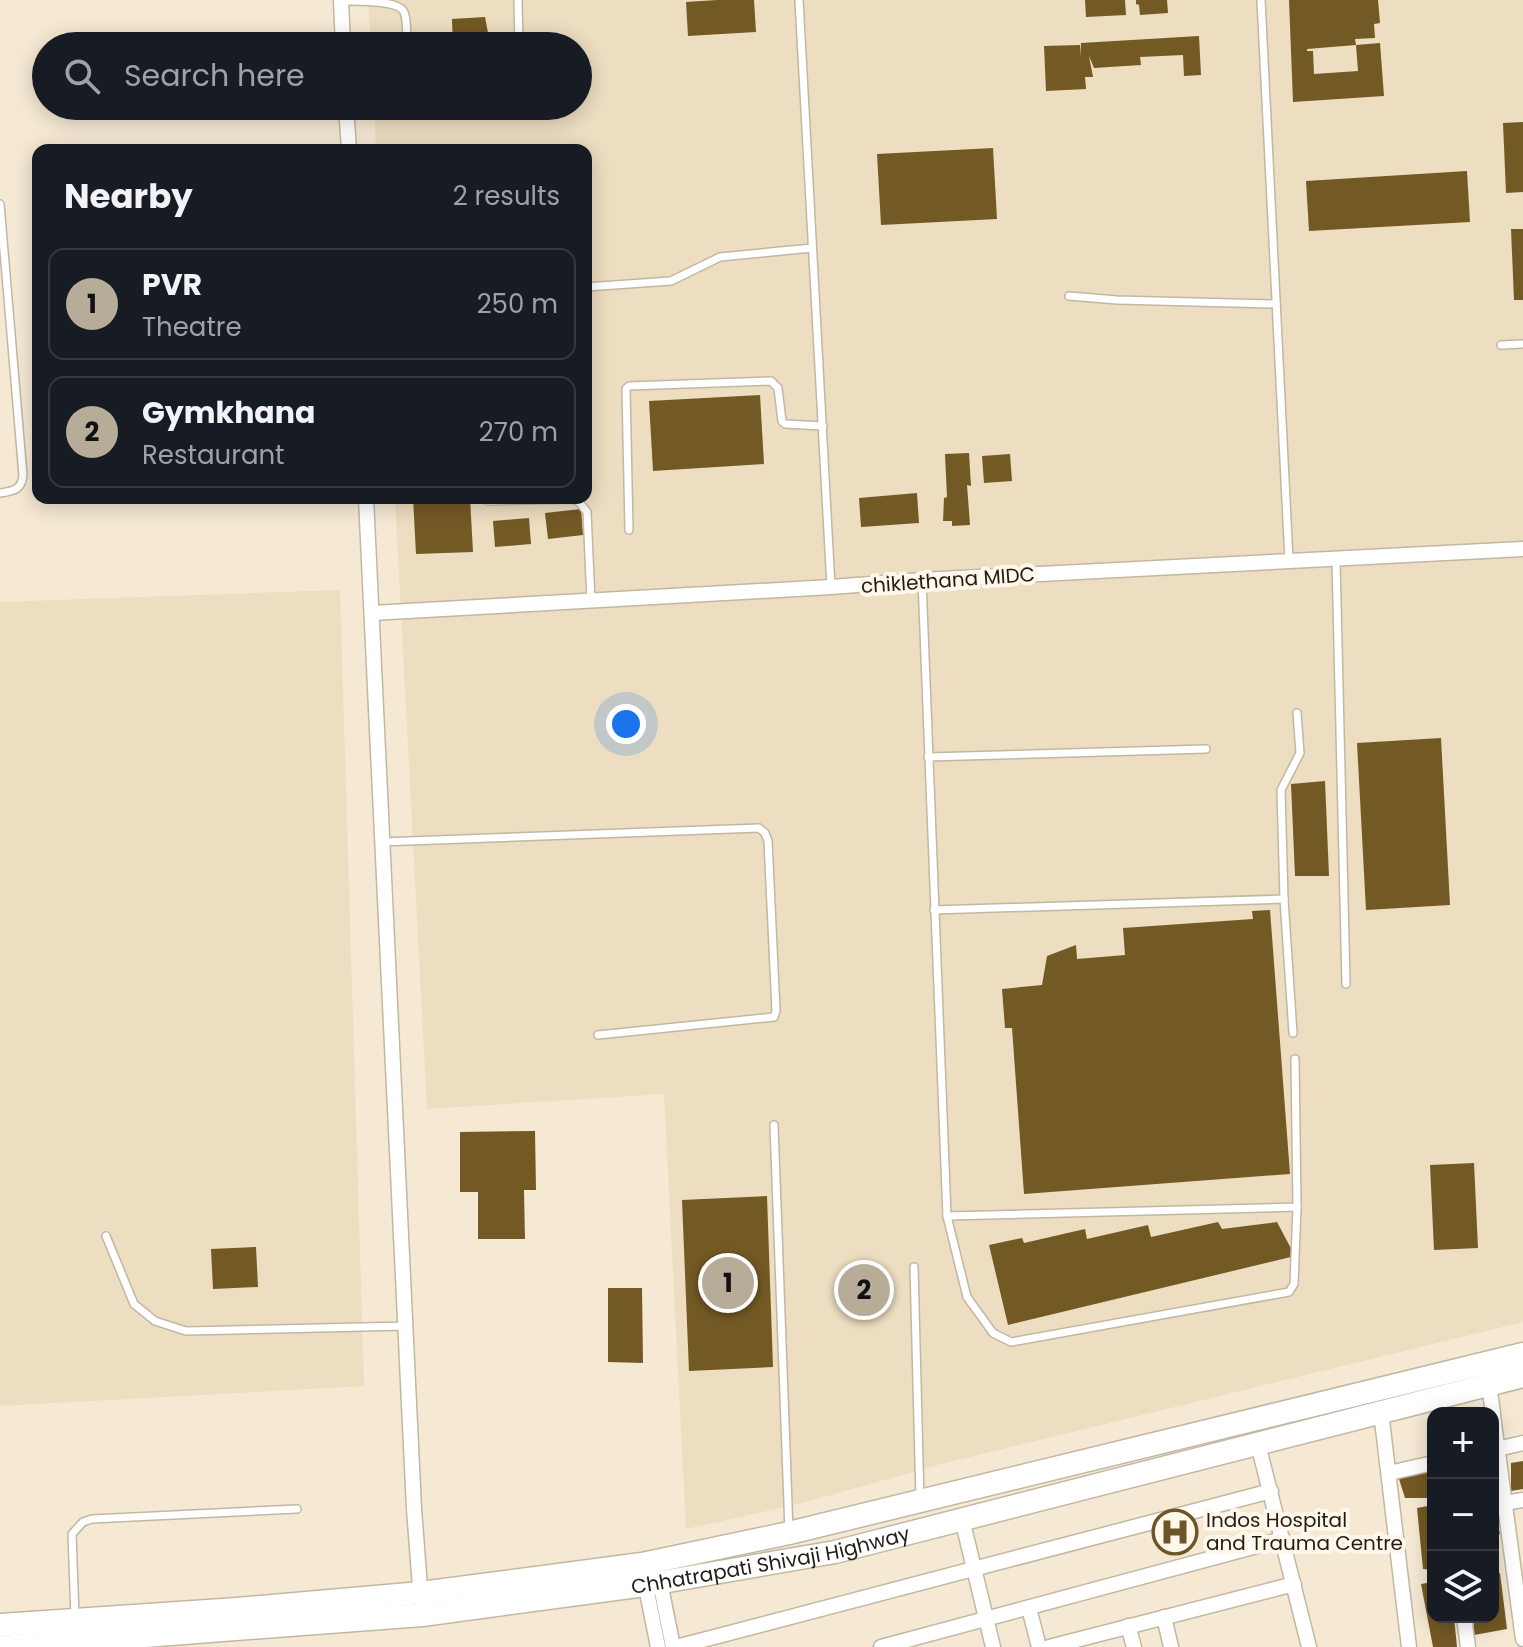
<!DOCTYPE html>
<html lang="en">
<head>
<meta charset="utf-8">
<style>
	body { margin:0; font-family:Poppins,sans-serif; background:#20242c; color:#f1f3f6 }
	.controls { position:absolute; right:24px; bottom:24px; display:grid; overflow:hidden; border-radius:16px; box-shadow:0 4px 20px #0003 }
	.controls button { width:72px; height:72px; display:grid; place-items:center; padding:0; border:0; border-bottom:2px solid #363941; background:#171b24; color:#f1f3f6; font:40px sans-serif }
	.you { position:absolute; left:626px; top:724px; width:28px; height:28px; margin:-20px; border:6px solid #fff; border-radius:50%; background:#1a73e8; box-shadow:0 0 0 12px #1a73e833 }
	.badge { display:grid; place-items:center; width:52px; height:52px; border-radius:50%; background:#b6ac98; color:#111; font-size:26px; font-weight:700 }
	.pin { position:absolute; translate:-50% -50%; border:4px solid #fff; box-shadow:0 2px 8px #0006 }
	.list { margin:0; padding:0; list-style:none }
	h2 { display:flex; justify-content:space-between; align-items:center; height:104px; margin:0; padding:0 32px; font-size:34px }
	h2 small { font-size:26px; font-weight:400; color:#9ea1a6 }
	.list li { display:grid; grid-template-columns:52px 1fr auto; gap:24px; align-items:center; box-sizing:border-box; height:112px; margin:0 16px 16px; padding:0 16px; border:2px solid #363941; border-radius:16px }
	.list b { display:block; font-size:30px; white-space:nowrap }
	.list p { margin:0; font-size:26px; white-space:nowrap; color:#9ea1a6 }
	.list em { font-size:26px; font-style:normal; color:#9ea1a6 }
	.icon { flex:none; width:44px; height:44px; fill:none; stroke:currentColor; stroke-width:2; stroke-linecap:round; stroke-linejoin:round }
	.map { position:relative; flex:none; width:1523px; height:1647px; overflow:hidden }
	.search { position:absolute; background:#171b24; box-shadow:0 4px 20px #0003; left:32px; top:32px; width:560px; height:88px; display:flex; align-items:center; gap:20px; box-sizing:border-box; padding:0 28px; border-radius:44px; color:#9ea1a6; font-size:30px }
	.panel { position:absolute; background:#171b24; box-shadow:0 4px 20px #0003; left:32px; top:144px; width:560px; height:360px; border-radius:16px }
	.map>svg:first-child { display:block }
	.built { fill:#edddc1 }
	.building { fill:#735924 }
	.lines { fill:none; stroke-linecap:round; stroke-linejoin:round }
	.lane-casing { stroke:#c3b7a3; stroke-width:10 }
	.street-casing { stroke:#c3b7a3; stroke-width:17 }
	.primary-casing { stroke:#c3b7a3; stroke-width:25 }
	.lane { stroke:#fff; stroke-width:7 }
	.street { stroke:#fff; stroke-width:14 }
	.primary { stroke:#fff; stroke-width:22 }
	.labels { text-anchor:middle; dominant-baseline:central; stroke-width:8; stroke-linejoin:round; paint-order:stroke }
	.street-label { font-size:20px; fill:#211d15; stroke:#fef7ea }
	.poi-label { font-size:20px; fill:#211d15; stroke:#fef7ea; text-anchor:start }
</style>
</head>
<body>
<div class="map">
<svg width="1523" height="1647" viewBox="0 0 1523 1647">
	<rect width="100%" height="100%" fill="#f5e9d4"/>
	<g class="built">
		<polygon points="368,0 1523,0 1523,1322 937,1465 803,1503 686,1529 664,1094 427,1109 395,498 586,498 586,150 376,150 374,106 578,106 578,46 371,46"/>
		<polygon points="340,590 364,1386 0,1406 0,602"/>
	</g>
	<g class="building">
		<polygon points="717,0 754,0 756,32 688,36 686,2"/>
		<polygon points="1085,0 1125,0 1126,15 1086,17"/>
		<polygon points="1136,0 1167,0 1168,13 1140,15 1139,5 1136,4"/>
		<polygon points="1289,0 1378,0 1380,23 1374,24 1375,38 1355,39 1356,45 1307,49 1307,51 1313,51 1314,74 1358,71 1356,45 1380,43 1384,96 1293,102"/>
		<polygon points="485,17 489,38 485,37 488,46 453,46 452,19"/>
		<polygon points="1199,36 1201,75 1184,76 1183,55 1140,57 1141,65 1094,68 1089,56 1093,77 1085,77 1086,89 1046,91 1044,46 1080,45 1080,57 1081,43"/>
		<polygon points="1523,122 1523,192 1506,193 1503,123"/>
		<polygon points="993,148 997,219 881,225 877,154"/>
		<polygon points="1467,171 1470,222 1309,231 1306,181"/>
		<polygon points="1511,229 1523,229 1523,300 1514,300"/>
		<polygon points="760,395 764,464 653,471 649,401"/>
		<polygon points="969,453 971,486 967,485 970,525 952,526 952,521 943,521 944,498 947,497 945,454"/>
		<polygon points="1010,454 1012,481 984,483 982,456"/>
		<polygon points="917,493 919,523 861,527 859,498"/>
		<polygon points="413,498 470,498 473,552 416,554"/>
		<polygon points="581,509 583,535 548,539 545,513"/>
		<polygon points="529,518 531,544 495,547 493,521"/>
		<polygon points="1441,738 1450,905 1366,910 1357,743"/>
		<polygon points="1325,781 1329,876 1295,876 1291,784"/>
		<polygon points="1270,910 1290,1174 1024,1194 1012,1028 1005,1028 1002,989 1042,985 1047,956 1076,945 1077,959 1125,955 1123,928 1253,919 1252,911"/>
		<polygon points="535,1131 536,1190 524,1190 525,1239 478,1239 478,1192 460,1192 460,1132"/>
		<polygon points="1474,1163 1478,1248 1434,1250 1430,1165"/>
		<polygon points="767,1196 773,1367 689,1371 682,1200"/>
		<polygon points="1218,1222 1222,1229 1277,1222 1295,1256 1008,1325 989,1245 1022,1238 1024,1243 1085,1229 1087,1239 1148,1225 1151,1237"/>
		<polygon points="256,1247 258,1287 213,1289 211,1249"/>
		<polygon points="608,1288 642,1288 643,1363 608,1362"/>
		<polygon points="1523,1461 1523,1489 1511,1491 1511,1463"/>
		<polygon points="1432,1469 1433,1498 1405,1498 1399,1479"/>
		<polygon points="1433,1505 1433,1570 1423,1569 1417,1508"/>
		<polygon points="1493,1518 1496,1518 1500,1534 1493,1535"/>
		<polygon points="1183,1519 1190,1545 1168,1551 1162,1524"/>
		<polygon points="1500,1573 1507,1629 1474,1635 1474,1617 1493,1617 1493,1574"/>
		<polygon points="1433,1582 1433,1617 1454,1617 1457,1647 1433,1647 1421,1584"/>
	</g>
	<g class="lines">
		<g class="lane-casing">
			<g id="lane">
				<polyline points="518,0 519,46"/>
				<polyline points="799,0 831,587"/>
				<polyline points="1261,0 1289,560"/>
				<path d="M341,1C356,1 399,0 404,12C408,22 406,36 407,46"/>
				<polyline points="520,106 520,109"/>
				<path d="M0,204L23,475C22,490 13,491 0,493"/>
				<polyline points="586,287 671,281 720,257 812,248"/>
				<polyline points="1069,296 1117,300 1276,304"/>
				<polyline points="1501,345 1523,344"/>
				<polyline points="487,501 572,499 579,502 587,512 591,601"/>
				<polyline points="629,530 626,389 629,386 771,381 778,388 782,421 785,424 823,426"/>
				<polyline points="1336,560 1346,984"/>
				<polyline points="922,580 947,1216 967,1297 993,1333 1011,1342 1289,1292 1294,1284 1297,1207"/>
				<polyline points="928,757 1206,749"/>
				<polyline points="382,842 759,828 765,833 768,841 776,1011 774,1017 598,1035"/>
				<polyline points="934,910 1284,899"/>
				<polyline points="1293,1033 1284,899 1281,790 1300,753 1297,713"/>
				<polyline points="774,1125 789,1531"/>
				<polyline points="947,1216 1297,1207 1295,1059"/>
				<polyline points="106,1236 134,1304 155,1321 186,1331 405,1326"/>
				<polyline points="914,1267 920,1499"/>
				<polyline points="75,1617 72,1534 83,1522 92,1519 297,1509"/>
			</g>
		</g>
		<g class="street-casing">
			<g id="street">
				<polyline points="341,0 343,46"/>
				<polyline points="346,106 349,150"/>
				<polyline points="366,498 414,1509 421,1600"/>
				<polyline points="372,613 831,587 922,580 1523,549"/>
				<polyline points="1488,1378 1493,1413"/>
				<polyline points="1381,1412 1409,1647"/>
				<polyline points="1493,1416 1523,1639"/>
				<polyline points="1258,1444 1309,1647"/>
				<polyline points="1493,1450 1523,1443"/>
				<polyline points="1389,1473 1433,1463"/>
				<polyline points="1505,1503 1523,1500"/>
				<polyline points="962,1519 993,1647"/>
				<polyline points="644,1577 658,1647"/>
				<polyline points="659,1577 673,1647"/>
				<polyline points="1029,1608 1039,1647"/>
				<polyline points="1164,1617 1171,1647"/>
				<polyline points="1464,1617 1468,1647"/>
				<polyline points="1128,1626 1134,1647"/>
				<polyline points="676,1647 1271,1491"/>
				<polyline points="881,1647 1283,1539"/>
				<polyline points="1049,1647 1294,1584"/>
			</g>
		</g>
		<g class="primary-casing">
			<g id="primary">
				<polyline points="0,1625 237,1609 421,1593 642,1564 789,1533 1523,1354"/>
				<path id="s1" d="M0,1647L422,1615L645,1585L835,1552L1523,1376"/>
			</g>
		</g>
		<use href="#lane" class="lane"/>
		<use href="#street" class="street"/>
		<use href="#primary" class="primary"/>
	</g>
	<defs>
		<g id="hospital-ring" transform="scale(2.3)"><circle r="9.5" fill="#fef7ea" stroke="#6e5526" stroke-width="1.5"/><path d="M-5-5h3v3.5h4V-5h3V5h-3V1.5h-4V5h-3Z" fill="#6e5526"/></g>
	</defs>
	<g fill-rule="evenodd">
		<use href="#hospital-ring" x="1175" y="1532"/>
	</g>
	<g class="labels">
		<g class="street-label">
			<text transform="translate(948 580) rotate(-4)">chiklethana MIDC</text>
			<text stroke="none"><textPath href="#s1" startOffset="776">Chhatrapati Shivaji Highway</textPath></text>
		</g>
		<g class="poi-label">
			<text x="1206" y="1520">Indos Hospital<tspan x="1206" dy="23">and Trauma Centre</tspan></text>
		</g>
	</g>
</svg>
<div class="controls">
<button>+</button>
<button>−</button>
<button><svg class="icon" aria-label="layers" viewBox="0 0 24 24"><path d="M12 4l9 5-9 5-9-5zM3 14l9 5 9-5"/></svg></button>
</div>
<div class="you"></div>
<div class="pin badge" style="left:728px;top:1283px">1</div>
<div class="pin badge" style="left:864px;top:1290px">2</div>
<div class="search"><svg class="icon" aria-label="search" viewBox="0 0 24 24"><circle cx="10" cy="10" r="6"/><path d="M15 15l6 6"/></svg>Search here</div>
<section class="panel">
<h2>Nearby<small>2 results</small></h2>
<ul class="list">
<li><span class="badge">1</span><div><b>PVR</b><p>Theatre</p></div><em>250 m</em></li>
<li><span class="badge">2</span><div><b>Gymkhana</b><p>Restaurant</p></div><em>270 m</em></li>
</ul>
</section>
</div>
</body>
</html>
